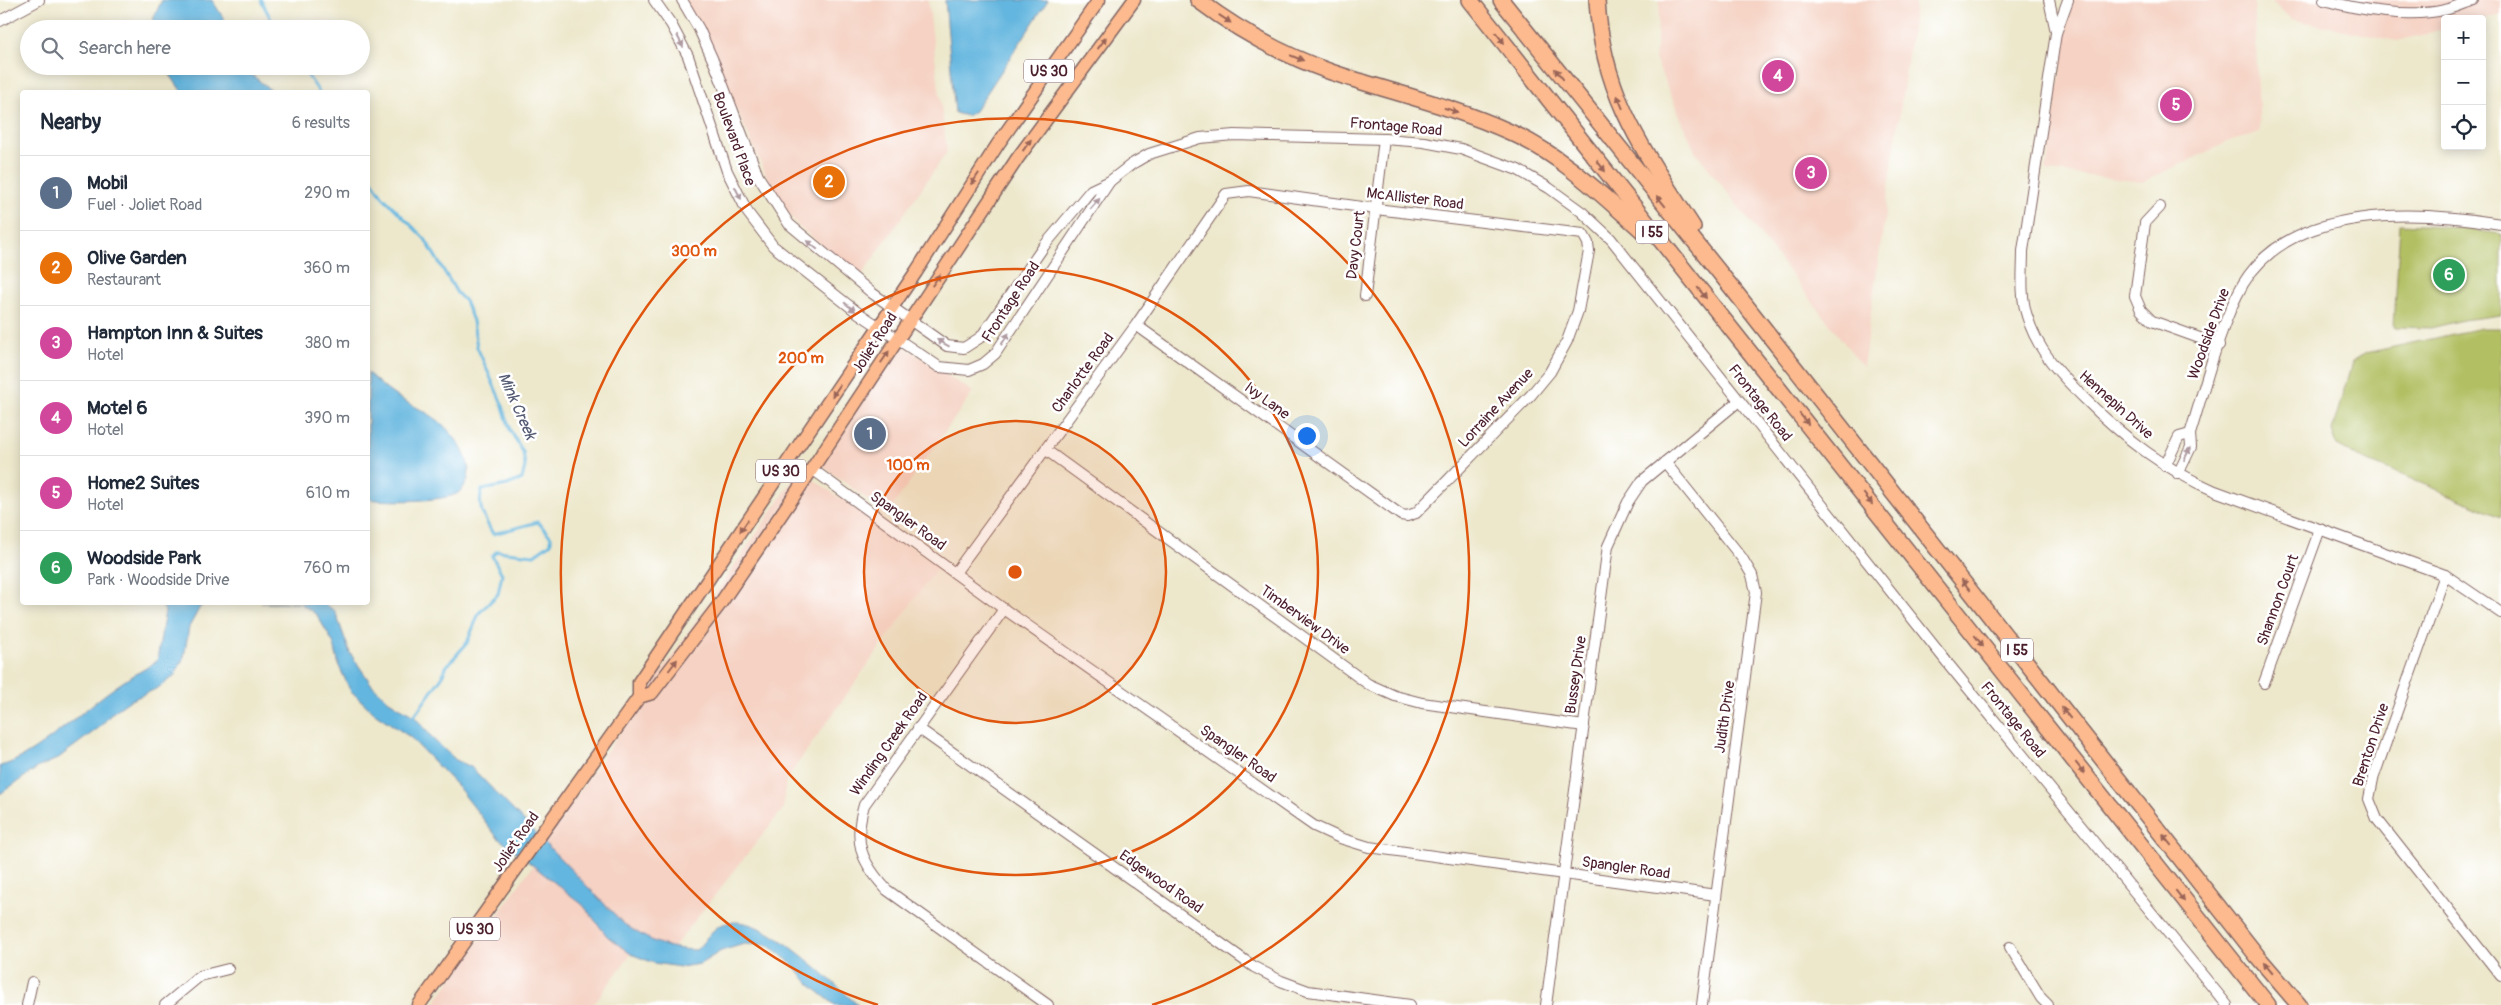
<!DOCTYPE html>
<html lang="en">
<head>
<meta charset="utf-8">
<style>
	body { margin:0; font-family:Pangolin,sans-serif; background:#f6f6f7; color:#1f2937 }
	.controls { position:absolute; right:15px; top:15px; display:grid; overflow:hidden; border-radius:5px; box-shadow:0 2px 12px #0003 }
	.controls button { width:45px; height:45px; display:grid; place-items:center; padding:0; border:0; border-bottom:1px solid #e0e1e3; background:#fff; color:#1f2937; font:25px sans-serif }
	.you { position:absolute; left:1306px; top:435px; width:18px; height:18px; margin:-12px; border:4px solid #fff; border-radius:50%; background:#1a73e8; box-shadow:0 0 0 8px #1a73e833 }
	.badge { display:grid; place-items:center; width:32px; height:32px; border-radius:50%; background:#7c3aed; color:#fff; font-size:16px; font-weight:700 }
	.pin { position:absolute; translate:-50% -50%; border:2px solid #fff; box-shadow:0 1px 5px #0006 }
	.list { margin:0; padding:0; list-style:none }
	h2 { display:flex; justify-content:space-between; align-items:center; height:65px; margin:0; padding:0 20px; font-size:21px }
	h2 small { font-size:16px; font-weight:400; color:#747a83 }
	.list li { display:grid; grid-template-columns:32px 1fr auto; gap:15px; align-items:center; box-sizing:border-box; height:75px; padding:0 20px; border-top:1px solid #e0e1e3 }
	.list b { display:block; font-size:19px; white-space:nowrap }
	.list p { margin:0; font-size:16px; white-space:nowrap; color:#747a83 }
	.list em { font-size:16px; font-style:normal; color:#747a83 }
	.icon { flex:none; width:28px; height:28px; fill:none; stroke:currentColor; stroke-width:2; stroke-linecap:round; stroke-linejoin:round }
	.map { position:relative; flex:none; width:2501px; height:1005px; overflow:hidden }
	.search { position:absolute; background:#fff; box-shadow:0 2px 12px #0003; left:20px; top:20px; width:350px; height:55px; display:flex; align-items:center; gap:12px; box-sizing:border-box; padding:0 18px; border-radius:28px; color:#747a83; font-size:19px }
	.panel { position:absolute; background:#fff; box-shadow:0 2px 12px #0003; left:20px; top:90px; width:350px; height:515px; border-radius:5px }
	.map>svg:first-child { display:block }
	.built { fill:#f5d2c3 }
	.green { fill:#b2c063; stroke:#7e7047 }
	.water { fill:#64b6df; stroke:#576a85 }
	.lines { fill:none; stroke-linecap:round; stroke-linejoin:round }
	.stream { stroke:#64b6df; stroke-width:3 }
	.minor-casing { stroke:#836563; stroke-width:12 }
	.major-casing { stroke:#836563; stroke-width:15 }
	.highway-casing { stroke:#836563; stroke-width:18 }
	.minor { stroke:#fff; stroke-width:10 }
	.major { stroke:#fcba8e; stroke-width:12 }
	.highway { stroke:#fcba8e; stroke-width:15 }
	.oneway { fill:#9a6558 }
	.oneway2 { fill:#ae9aa0 }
	.ring { fill:none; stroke:#e0560e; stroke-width:2.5 }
	.labels { text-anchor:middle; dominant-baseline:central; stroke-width:5; stroke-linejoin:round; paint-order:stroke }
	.shield { fill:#fff; stroke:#80626b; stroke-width:1 }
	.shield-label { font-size:14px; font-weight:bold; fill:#4a1f2b }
	.street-label { font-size:15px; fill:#4a1f2b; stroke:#fff }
	.water-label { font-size:16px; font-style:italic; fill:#545b73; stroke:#fff }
	.centre { fill:#e0560e; stroke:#fff; stroke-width:2.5 }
	.ring-label { font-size:15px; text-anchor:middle; font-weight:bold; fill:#e0560e; stroke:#fff; stroke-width:5; stroke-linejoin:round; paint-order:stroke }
</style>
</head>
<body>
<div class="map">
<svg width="2501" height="1005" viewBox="0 0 2501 1005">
	<rect width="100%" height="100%" fill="#fff"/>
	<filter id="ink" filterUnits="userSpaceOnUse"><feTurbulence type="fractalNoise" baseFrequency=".02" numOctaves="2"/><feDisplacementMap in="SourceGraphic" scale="10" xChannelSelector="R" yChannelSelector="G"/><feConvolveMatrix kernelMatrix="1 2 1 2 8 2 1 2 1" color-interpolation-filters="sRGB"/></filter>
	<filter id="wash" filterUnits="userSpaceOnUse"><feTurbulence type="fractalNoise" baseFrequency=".0096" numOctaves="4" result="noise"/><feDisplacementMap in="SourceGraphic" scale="20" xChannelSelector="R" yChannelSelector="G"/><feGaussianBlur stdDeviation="1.12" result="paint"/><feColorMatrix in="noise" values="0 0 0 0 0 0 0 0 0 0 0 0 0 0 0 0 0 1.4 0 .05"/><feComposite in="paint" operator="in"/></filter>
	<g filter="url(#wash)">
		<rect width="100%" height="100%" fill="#ede8cc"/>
		<g class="built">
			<polygon points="682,0 928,0 947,152 861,276 798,226 773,190 741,119"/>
			<polygon points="1660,0 1916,0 1863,367 1695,151 1655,59"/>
			<polygon points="2071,0 2254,0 2260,133 2234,139 2143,182 2046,171"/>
			<polygon points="2271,0 2501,0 2501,14 2482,19 2445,19 2445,29 2397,41 2291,19"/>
			<polygon points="895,341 973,392 887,514 813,459"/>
			<polygon points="800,470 938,566 786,780 783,809 673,948 654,943 624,924 544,843"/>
			<polygon points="534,864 583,905 607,936 631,954 593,1005 433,1005"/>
		</g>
		<g class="green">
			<polygon points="2400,224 2441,226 2501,234 2501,315 2463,320 2431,328 2394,327"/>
			<polygon points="2481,328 2501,328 2501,517 2352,454 2337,446 2332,431 2352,362 2366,353"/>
		</g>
		<g class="water">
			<polygon points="162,0 212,0 224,19 224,29 152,29 154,17"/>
			<polygon points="945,0 1048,0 975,111 967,116 955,113"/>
			<polygon points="164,66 241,66 273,92 182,92"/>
			<path d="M368,373C376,380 385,389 394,395C408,404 427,411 440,422C457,437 484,473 458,493C445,502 383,502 368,499Z"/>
			<path d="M161,603H206L200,607L189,627L184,657L174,676L158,688L129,701L112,713L100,727L57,759L37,768L0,794V766C31,760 85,708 114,688C127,678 143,671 157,661L165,611Z"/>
			<path d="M261,603H323L335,611L350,653L372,685L389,701L414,716L435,741L456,760L471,767L624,924C650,941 664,949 696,950C707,940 712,926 727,923C765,913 830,981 858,1005H835L810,985L791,963L768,945L744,944L721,951L700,964L680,967L654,963L631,954L607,936L583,905L497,837L459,788L410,737L373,712L350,690L339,666L334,644L317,615L300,603Z"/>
		</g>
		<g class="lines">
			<g class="stream">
				<polyline points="261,0 276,29"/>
				<polyline points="301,66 319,92"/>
				<path d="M368,175L383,197L425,239L457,293L465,301L473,321L477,347L503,406L510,430L523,452L525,466L522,479L507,485L482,490C477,507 484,518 493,534L538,522L551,537V543L534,555L497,551L492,556L502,574L498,594L479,613L467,643L446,667L442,677L414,716"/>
			</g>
		</g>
	</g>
	<g filter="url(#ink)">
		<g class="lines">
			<g class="minor-casing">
				<g id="minor">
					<polyline points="654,0 671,24 688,56 727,171 748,213 773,246 857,312 939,367 969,370 983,364 995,354 1110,181"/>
					<polyline points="682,0 699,29 716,67 758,176 789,224 872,293 947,346 964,348 981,337 1044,246 1091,190 1110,181 1132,164 1149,154 1200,138 1234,135 1384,139 1424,142 1461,149 1518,170 1549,188 1582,212 1611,239 1950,666 2227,1005"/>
					<polyline points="2049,0 2056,32"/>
					<path d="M2068,0L2056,33L2023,251C2023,272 2020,295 2027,316C2037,350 2060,374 2085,399C2124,438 2164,469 2215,491L2445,575L2501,613"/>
					<path d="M2324,0C2358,10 2409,18 2444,10C2454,8 2464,3 2473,0"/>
					<polyline points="0,21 39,0"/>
					<polyline points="2160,207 2145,223 2135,296 2141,310 2152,321 2219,345"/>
					<polyline points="1365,296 1384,139"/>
					<polyline points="1046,450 1368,684 1395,696 1422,703 1584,726"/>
					<polyline points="1665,462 1742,558 1752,575 1756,592 1702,1005"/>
					<polyline points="2165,466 2179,437 2190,434"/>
					<polyline points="812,469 1004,609 1314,826 1340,838 1369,847 1716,895"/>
					<path d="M2178,474L2191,447L2190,434C2205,387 2219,326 2243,284C2292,202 2421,211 2501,224"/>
					<polyline points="955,573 1136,325 1226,194 1249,191 1376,209 1583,234 1588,243 1589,251 1578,311 1567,341 1550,372 1531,395 1416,513 1407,516 1401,515 1136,325"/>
					<polyline points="2445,575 2373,779 2369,799 2377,819 2501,976"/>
					<path d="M1004,609L864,805C853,842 861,862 887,890L1048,1005"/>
					<polyline points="2264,683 2320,529"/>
					<polyline points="918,728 1254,967 1281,981 1308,991 1410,1005"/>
					<polyline points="2010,947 2041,998 2048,1005"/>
					<polyline points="27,1005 32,982"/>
					<polyline points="165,1005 200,976 228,969"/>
					<polyline points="1546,1005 1608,546 1628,502 1642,481 1739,401"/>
				</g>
			</g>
			<g class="major-casing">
				<g id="major">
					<polyline points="639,697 652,693 720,604 800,487 1017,159 1134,0"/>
					<polyline points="419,1005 639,697 639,682 916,272 998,144 1099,0"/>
				</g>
			</g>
			<g class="highway-casing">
				<g id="highway">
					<path d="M1198,0C1239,31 1283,55 1331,72C1390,92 1453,106 1510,132C1562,155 1604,197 1646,234"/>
					<polyline points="1470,0 2268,1005"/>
					<polyline points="1501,0 1736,293 2258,957 2299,1005"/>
					<path d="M1597,0C1602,94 1643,150 1693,227"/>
				</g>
			</g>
			<use href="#minor" class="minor"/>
			<use href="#major" class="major"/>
			<use href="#highway" class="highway"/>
		</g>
		<defs><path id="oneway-solid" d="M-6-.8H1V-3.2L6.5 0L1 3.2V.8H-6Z" transform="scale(1.25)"/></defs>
		<g class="oneway">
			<use href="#oneway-solid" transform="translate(1225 19) rotate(33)"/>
			<use href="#oneway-solid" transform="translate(1500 38) rotate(52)"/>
			<use href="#oneway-solid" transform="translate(1102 43) rotate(-54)"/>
			<use href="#oneway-solid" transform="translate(1297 58) rotate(22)"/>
			<use href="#oneway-solid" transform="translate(1559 74) rotate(-129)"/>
			<use href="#oneway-solid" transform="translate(1620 102) rotate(-113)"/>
			<use href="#oneway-solid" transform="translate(1451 110) rotate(18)"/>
			<use href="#oneway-solid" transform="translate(1027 145) rotate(-54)"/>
			<use href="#oneway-solid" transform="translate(1601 166) rotate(52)"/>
			<use href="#oneway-solid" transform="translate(975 179) rotate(123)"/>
			<use href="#oneway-solid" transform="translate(1661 201) rotate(-129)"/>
			<use href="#oneway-solid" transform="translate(936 280) rotate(-56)"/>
			<use href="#oneway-solid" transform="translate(1702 293) rotate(51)"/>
			<use href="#oneway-solid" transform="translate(885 357) rotate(-56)"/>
			<use href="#oneway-solid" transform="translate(836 391) rotate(124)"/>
			<use href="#oneway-solid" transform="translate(1804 419) rotate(51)"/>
			<use href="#oneway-solid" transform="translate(1868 499) rotate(52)"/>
			<use href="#oneway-solid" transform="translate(744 526) rotate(124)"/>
			<use href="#oneway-solid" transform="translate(1966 585) rotate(-128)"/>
			<use href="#oneway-solid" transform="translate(1979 641) rotate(52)"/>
			<use href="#oneway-solid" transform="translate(673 665) rotate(-53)"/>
			<use href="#oneway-solid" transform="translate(2066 713) rotate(-128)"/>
			<use href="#oneway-solid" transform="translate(2080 768) rotate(52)"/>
			<use href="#oneway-solid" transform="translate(2167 840) rotate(-128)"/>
			<use href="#oneway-solid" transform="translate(2180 896) rotate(52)"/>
			<use href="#oneway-solid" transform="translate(2268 968) rotate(-130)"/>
		</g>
		<g class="oneway2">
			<use href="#oneway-solid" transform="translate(680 41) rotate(63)"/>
			<use href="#oneway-solid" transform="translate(738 193) rotate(63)"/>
			<use href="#oneway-solid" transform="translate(1095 204) rotate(-49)"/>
			<use href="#oneway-solid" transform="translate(812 245) rotate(-141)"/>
			<use href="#oneway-solid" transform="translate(850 307) rotate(38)"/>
			<use href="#oneway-solid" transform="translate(1005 339) rotate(-57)"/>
			<use href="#oneway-solid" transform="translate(943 343) rotate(-151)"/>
			<use href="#oneway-solid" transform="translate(2187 454) rotate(-65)"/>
		</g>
	</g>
	<circle cx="1015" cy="572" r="151" fill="#e0560e" fill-opacity=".12"/>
	<g class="ring">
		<circle cx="1015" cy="572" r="151"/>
		<circle cx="1015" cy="572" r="303"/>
		<path d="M878 1005A454 454 0 1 1 1152 1005"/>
	</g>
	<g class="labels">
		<g class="shield">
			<rect x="1024" y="59.5" width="50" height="23" rx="4"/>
			<rect x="1636" y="220.5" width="32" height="23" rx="4"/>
			<rect x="756" y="459.5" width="50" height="23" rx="4"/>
			<rect x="2001" y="638.5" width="32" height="23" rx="4"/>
			<rect x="450" y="917.5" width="50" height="23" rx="4"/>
		</g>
		<g class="shield-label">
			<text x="1049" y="71">US 30</text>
			<text x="1652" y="232">I 55</text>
			<text x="781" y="471">US 30</text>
			<text x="2017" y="650">I 55</text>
			<text x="475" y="929">US 30</text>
		</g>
		<g class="street-label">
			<text transform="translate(1396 127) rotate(5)">Frontage Road</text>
			<text transform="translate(734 139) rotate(70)">Boulevard Place</text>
			<text transform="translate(1415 199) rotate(7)">McAllister Road</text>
			<text transform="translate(1356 245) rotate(-83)">Davy Court</text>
			<text transform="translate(1011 302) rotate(-57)">Frontage Road</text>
			<text transform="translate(2209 334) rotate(-70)">Woodside Drive</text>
			<text transform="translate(875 343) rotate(-57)">Joliet Road</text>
			<text transform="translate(1083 373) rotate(-54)">Charlotte Road</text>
			<text transform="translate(1267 401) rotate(36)">Ivy Lane</text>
			<text transform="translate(1760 403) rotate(52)">Frontage Road</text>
			<text transform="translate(2116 405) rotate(42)">Hennepin Drive</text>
			<text transform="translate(1496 408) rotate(-47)">Lorraine Avenue</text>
			<text transform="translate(908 521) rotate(36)">Spangler Road</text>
			<text transform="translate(2278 600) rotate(-70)">Shannon Court</text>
			<text transform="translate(1305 620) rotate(36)">Timberview Drive</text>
			<text transform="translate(1576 675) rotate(-82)">Bussey Drive</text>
			<text transform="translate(1725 717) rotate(-82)">Judith Drive</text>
			<text transform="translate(2013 720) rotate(51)">Frontage Road</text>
			<text transform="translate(889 744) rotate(-55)">Winding Creek Road</text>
			<text transform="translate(2371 745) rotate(-72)">Brenton Drive</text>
			<text transform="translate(1238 754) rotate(35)">Spangler Road</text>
			<text transform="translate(516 842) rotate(-55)">Joliet Road</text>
			<text transform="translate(1626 868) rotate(8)">Spangler Road</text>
			<text transform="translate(1161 882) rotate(35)">Edgewood Road</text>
		</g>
		<g class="water-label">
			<text transform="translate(517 406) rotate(66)">Mink Creek</text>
		</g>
	</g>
	<circle cx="1015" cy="572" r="8" class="centre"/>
	<g class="ring-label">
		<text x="694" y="256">300 m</text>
		<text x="801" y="363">200 m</text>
		<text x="908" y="470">100 m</text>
	</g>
</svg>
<div class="controls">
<button>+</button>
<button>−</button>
<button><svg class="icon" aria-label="locate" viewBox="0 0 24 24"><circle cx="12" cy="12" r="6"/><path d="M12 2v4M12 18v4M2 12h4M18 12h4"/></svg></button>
</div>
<div class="you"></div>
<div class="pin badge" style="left:870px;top:434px;background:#5c6f8a">1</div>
<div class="pin badge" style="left:829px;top:182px;background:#e8710a">2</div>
<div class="pin badge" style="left:1811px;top:173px;background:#d1479c">3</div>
<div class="pin badge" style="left:1778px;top:76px;background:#d1479c">4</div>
<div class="pin badge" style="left:2176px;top:105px;background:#d1479c">5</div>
<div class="pin badge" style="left:2449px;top:275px;background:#2e9e5b">6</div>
<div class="search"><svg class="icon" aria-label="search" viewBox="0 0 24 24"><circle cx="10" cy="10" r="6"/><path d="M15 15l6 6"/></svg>Search here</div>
<section class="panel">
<h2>Nearby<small>6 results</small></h2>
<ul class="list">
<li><span class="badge" style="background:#5c6f8a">1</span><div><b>Mobil</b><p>Fuel · Joliet Road</p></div><em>290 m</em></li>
<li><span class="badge" style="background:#e8710a">2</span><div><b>Olive Garden</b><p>Restaurant</p></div><em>360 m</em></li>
<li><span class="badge" style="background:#d1479c">3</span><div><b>Hampton Inn &amp; Suites</b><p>Hotel</p></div><em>380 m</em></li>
<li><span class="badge" style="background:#d1479c">4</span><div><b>Motel 6</b><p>Hotel</p></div><em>390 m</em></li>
<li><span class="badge" style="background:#d1479c">5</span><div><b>Home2 Suites</b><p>Hotel</p></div><em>610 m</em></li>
<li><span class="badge" style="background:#2e9e5b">6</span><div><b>Woodside Park</b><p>Park · Woodside Drive</p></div><em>760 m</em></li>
</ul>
</section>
</div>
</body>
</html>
